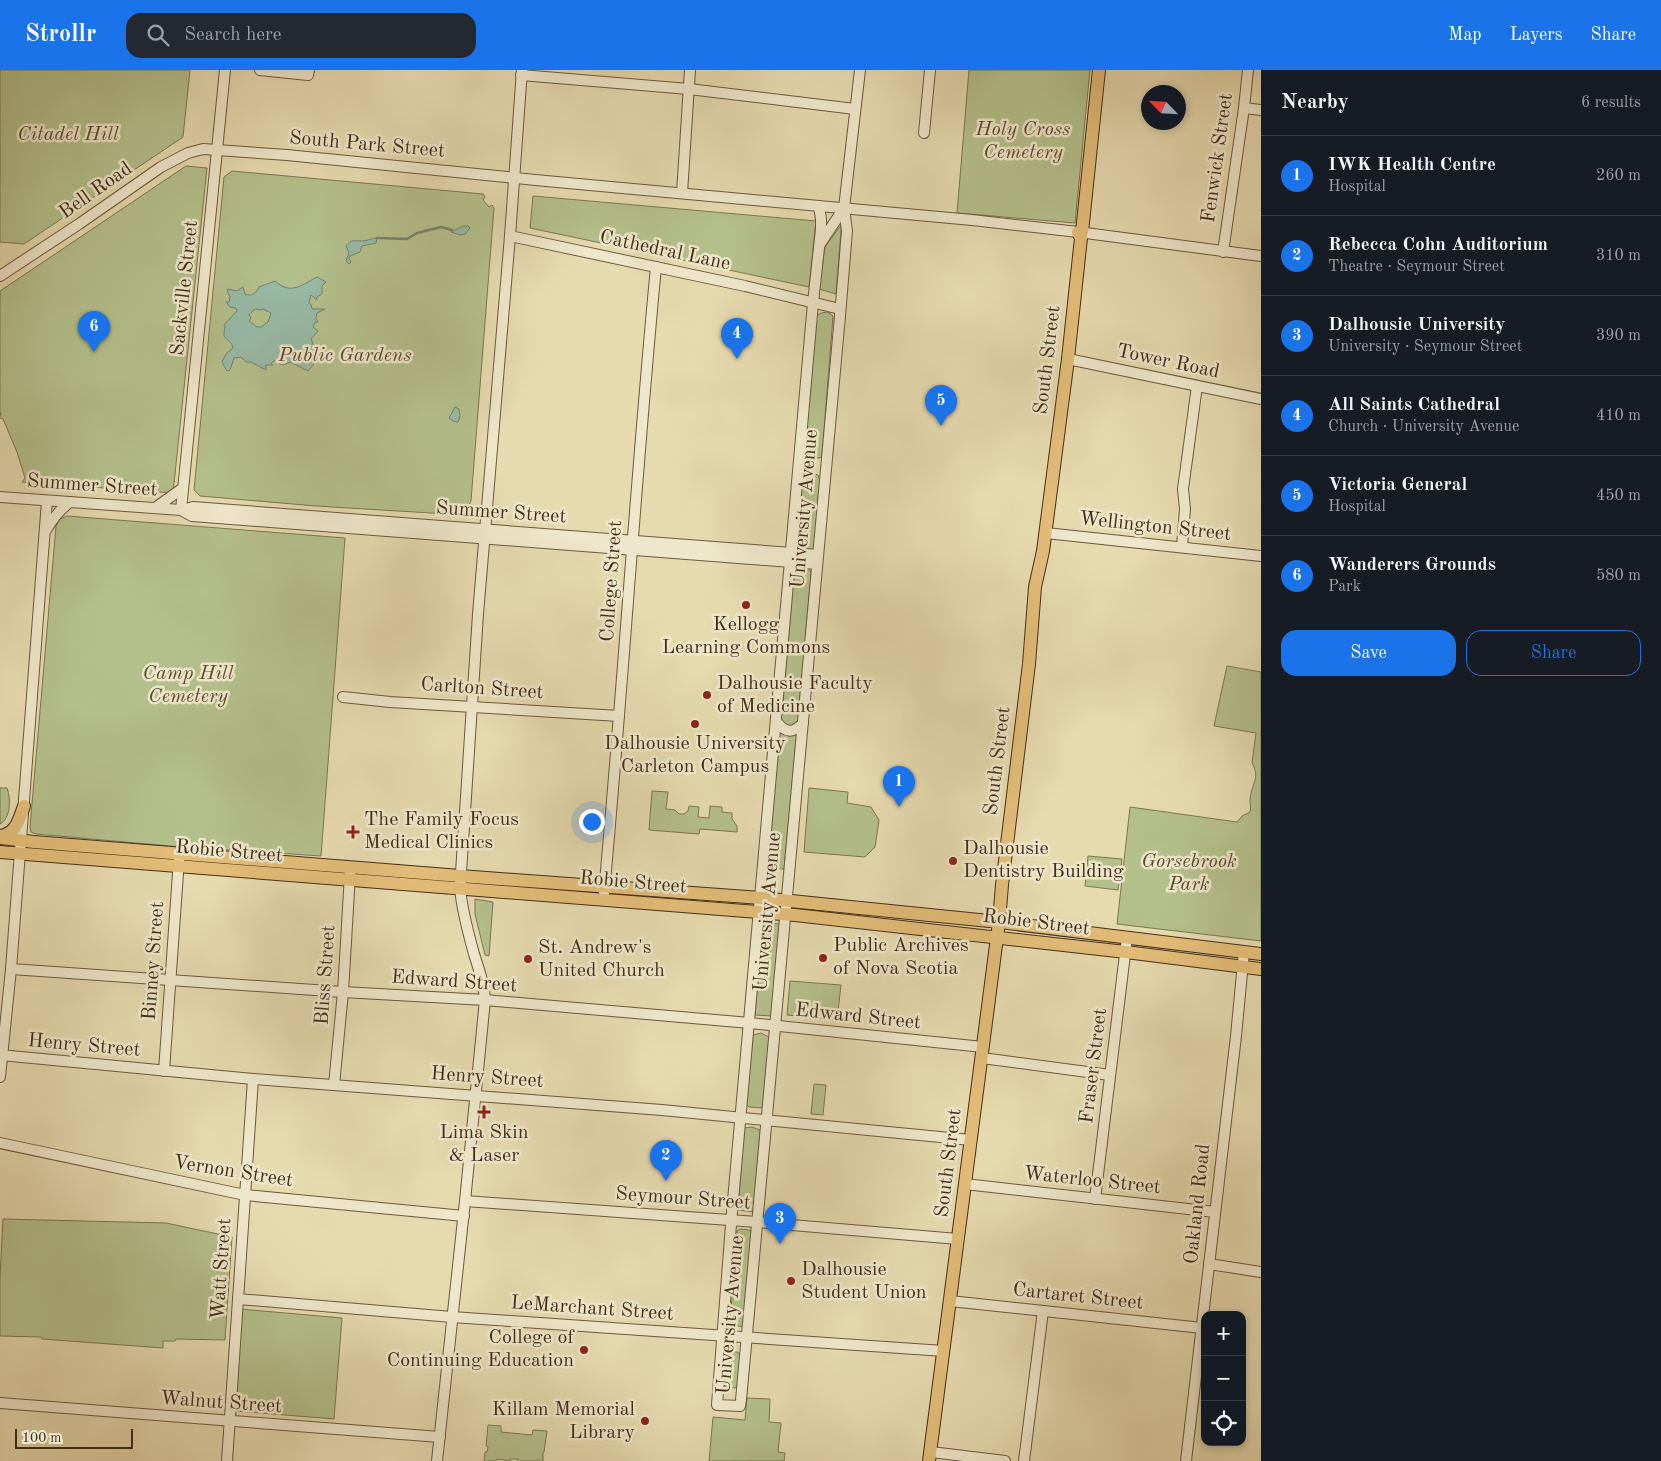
<!DOCTYPE html>
<html lang="en">
<head>
<meta charset="utf-8">
<style>
	body { margin:0; font-family:"Old Standard TT",serif; background:#242831; color:#f1f3f6 }
	.controls { position:absolute; right:15px; bottom:15px; display:grid; overflow:hidden; border-radius:10px; box-shadow:0 2px 8px #0003 }
	.controls button { width:45px; height:45px; display:grid; place-items:center; padding:0; border:0; border-bottom:1px solid #363941; background:#171b24; color:#f1f3f6; font:25px sans-serif }
	.compass { position:absolute; left:1141px; top:15px; width:45px; height:45px; border-radius:50%; background:#171b24; box-shadow:0 2px 8px #0003; rotate:295deg }
	.scale { position:absolute; left:15px; bottom:12px; width:118px; box-sizing:border-box; padding-left:5px; border:2px solid #442d17; border-top:0; font-size:14px; line-height:18px; white-space:nowrap; color:#442d17; -webkit-text-stroke:4px #efe7cb; paint-order:stroke }
	.you { position:absolute; left:591px; top:751px; width:18px; height:18px; margin:-12px; border:4px solid #fff; border-radius:50%; background:#1a73e8; box-shadow:0 0 0 8px #1a73e833 }
	.badge { display:grid; place-items:center; width:32px; height:32px; border-radius:50%; background:#1a73e8; color:#fff; font-size:16px; font-weight:700 }
	.pin { position:absolute; translate:-50% -41px; filter:drop-shadow(0 1px 2px #0008) }
	.pin::after { content:''; position:absolute; top:26px; width:18px; height:15px; background:inherit; clip-path:polygon(0 0,100% 0,50% 100%) }
	.list { margin:0; padding:0; list-style:none }
	h2 { display:flex; justify-content:space-between; align-items:center; height:65px; margin:0; padding:0 20px; font-size:21px }
	h2 small { font-size:16px; font-weight:400; color:#9ea1a6 }
	.list li { display:grid; grid-template-columns:32px 1fr auto; gap:15px; align-items:center; box-sizing:border-box; height:80px; padding:0 20px; border-top:1px solid #363941 }
	.list b { display:block; font-size:19px; white-space:nowrap }
	.list p { margin:0; font-size:16px; white-space:nowrap; color:#9ea1a6 }
	.list em { font-size:16px; font-style:normal; color:#9ea1a6 }
	.actions { display:flex; gap:10px; padding:15px 20px }
	.actions a { flex:1; padding:11px 0; border:1px solid #1a73e8; border-radius:15px; text-align:center; font-size:18px; color:#1a73e8 }
	.actions .main { background:#1a73e8; color:#fff }
	.icon { flex:none; width:28px; height:28px; fill:none; stroke:currentColor; stroke-width:2; stroke-linecap:round; stroke-linejoin:round }
	.map { position:relative; flex:none; width:1261px; height:1391px; overflow:hidden }
	header { display:flex; align-items:center; gap:30px; box-sizing:border-box; height:70px; padding:0 25px; background:#1a73e8; color:#fff }
	header strong { font-size:24px }
	nav { display:flex; gap:28px; margin-inline-start:auto; font-size:18px }
	.search { width:350px; height:45px; background:#242831; display:flex; align-items:center; gap:12px; box-sizing:border-box; padding:0 18px; border-radius:15px; color:#9ea1a6; font-size:19px }
	main { display:flex }
	aside { flex:1; background:#171b24 }
	.map>svg:first-child { display:block }
	.green { fill:#b4c08c; stroke:#7c7652 }
	.water { fill:#97bba8; stroke:#76826e; fill-rule:evenodd }
	.lines { fill:none; stroke-linecap:round; stroke-linejoin:round }
	.stream { stroke:#76826e; stroke-width:2.5 }
	.minor-casing { stroke:#6c583d; stroke-width:12 }
	.major-casing { stroke:#442d17; stroke-width:14 }
	.minor { stroke:#efe7cb; stroke-width:10 }
	.major { stroke:#e3bd78; stroke-width:12 }
	.poi-dot { fill:#8f2418; stroke:#efe7cb; stroke-width:2 }
	.labels { text-anchor:middle; dominant-baseline:central; stroke-width:5; stroke-linejoin:round; paint-order:stroke }
	.park-label { font-size:20px; font-style:italic; fill:#5a4a2e; stroke:#efe7cb }
	.street-label { font-size:20px; fill:#442d17; stroke:#efe7cb }
	.poi-label { font-size:20px; fill:#442d17; stroke:#efe7cb; text-anchor:start }
</style>
</head>
<body>
<header>
<strong>Strollr</strong>
<div class="search"><svg class="icon" aria-label="search" viewBox="0 0 24 24"><circle cx="10" cy="10" r="6"/><path d="M15 15l6 6"/></svg>Search here</div>
<nav><a>Map</a><a>Layers</a><a>Share</a></nav>
</header>
<main>
<div class="map">
<svg width="1261" height="1391" viewBox="0 0 1261 1391">
	<rect width="100%" height="100%" fill="#e6daaf"/>
	<filter id="stains"><feTurbulence type="fractalNoise" baseFrequency=".004" numOctaves="4"/><feColorMatrix values="0 0 0 0 .2 0 0 0 0 .09 0 0 0 0 .02 0 0 0 .5 -.17"/></filter>
	<radialGradient id="worn" r=".72"><stop offset=".6" stop-color="#630" stop-opacity="0"/><stop offset="1" stop-color="#630" stop-opacity=".3"/></radialGradient>
	<g class="green">
		<polygon points="0,0 190,0 183,67 24,174 0,172"/>
		<polygon points="969,0 1090,0 1075,153 957,143"/>
		<polygon points="186,96 207,98 173,423 22,412 25,408 17,382 3,349 0,348 0,345 1,345 0,342 0,221"/>
		<polygon points="232,101 483,124 485,127 483,130 489,137 492,135 494,138 471,431 464,445 316,436 200,426 194,420 224,107"/>
		<polygon points="533,126 816,151 809,217 530,158"/>
		<polygon points="841,155 841,161 836,224 819,219 825,177"/>
		<polygon points="828,242 833,246 822,386 820,388 807,388 804,384 815,247 821,243"/>
		<polygon points="812,403 818,405 820,411 814,477 813,481 800,481 797,478 796,473 802,409 806,404"/>
		<polygon points="67,446 345,468 321,786 170,776 36,764 31,762 30,757 56,456 60,449"/>
		<polygon points="797,497 809,498 811,503 798,653 790,658 781,652 794,503"/>
		<path d="M1227,596L1261,602V871L1117,854L1130,737L1237,752L1242,746L1250,742C1251,738 1250,734 1250,730C1251,714 1261,708 1252,693L1256,663L1214,656Z"/>
		<polygon points="780,661 797,663 784,799 767,798"/>
		<path d="M0,718H7C11,729 11,748 0,754Z"/>
		<polygon points="809,718 848,722 847,733 871,737 879,750 875,777 865,787 804,782"/>
		<polygon points="652,721 668,722 666,739 675,740 679,744 684,744 688,741 689,736 699,737 698,747 709,748 710,736 722,737 722,742 732,743 732,749 737,756 737,762 700,759 699,764 649,760"/>
		<polygon points="1088,786 1122,789 1118,820 1085,816"/>
		<polygon points="475,829 493,832 489,886 485,885 475,844"/>
		<polygon points="763,853 780,854 772,946 755,945"/>
		<polygon points="790,911 841,915 837,950 787,945"/>
		<polygon points="761,963 769,967 763,1036 761,1038 749,1037 746,1034 753,965"/>
		<polygon points="814,1014 826,1015 823,1045 811,1044"/>
		<polygon points="752,1057 760,1060 754,1142 738,1140 744,1058"/>
		<polygon points="3,1149 166,1153 232,1167 225,1270 176,1269 175,1271 163,1271 163,1278 42,1269 41,1267 0,1266 0,1207"/>
		<polygon points="740,1159 749,1160 752,1162 743,1257 730,1254 737,1161"/>
		<polygon points="240,1239 342,1248 334,1349 236,1341"/>
		<polygon points="728,1282 738,1282 740,1286 738,1316 735,1318 726,1317 723,1314 726,1284"/>
		<polygon points="747,1328 770,1329 769,1352 781,1353 778,1382 785,1383 784,1391 709,1391 713,1347 745,1350"/>
		<polygon points="488,1355 501,1356 501,1362 532,1365 533,1360 547,1361 544,1382 543,1382 543,1391 518,1391 518,1389 510,1389 510,1391 497,1389 496,1391 484,1391 485,1382 487,1382 488,1377 486,1376"/>
	</g>
	<g class="water">
		<polygon points="463,156 468,156 470,158 465,164 460,165 451,162"/>
		<path d="M375,168H377L376,173L362,176L360,182L350,186L349,188L351,192L349,194L346,191L349,183L346,176C351,169 354,171 362,171C366,171 371,169 375,168Z"/>
		<path d="M317,207L326,212L322,216V224L317,227L316,230L314,227L311,225L309,232L311,235L312,239H325L317,243L316,248L318,252H315L313,257L318,261L311,269L316,282L321,286C316,291 312,296 308,301L290,292L283,295L278,293L276,290L271,293L273,295H266V300L251,292H246L241,287L234,288L230,300L227,301L222,292L226,284L233,278C230,266 221,273 225,257L224,255L237,241L236,238L230,237L226,232H229L230,227L227,221L228,219L237,221L243,217L245,224C251,227 257,223 259,217L275,211C291,226 303,214 317,207ZM255,239L261,240L263,239L271,243L268,252L261,257H257L249,251L251,248L249,245Z"/>
		<polygon points="455,337 459,339 460,347 458,352 453,351 449,348"/>
	</g>
	<g class="lines">
		<polyline class="stream" points="377,168 407,169 417,163 441,157 452,160"/>
		<g class="minor-casing">
			<g id="minor">
				<polyline points="260,0 308,5 309,0"/>
				<polyline points="521,5 689,19 855,39"/>
				<polyline points="1244,38 1261,40"/>
				<polyline points="924,63 930,0"/>
				<polyline points="682,123 690,0"/>
				<polyline points="819,136 821,149 821,159 813,233 732,1142 717,1335 740,1336 741,1330 840,246 847,161 844,138 860,0"/>
				<polyline points="510,166 745,216 840,239"/>
				<polyline points="820,174 844,138"/>
				<polyline points="1223,182 1244,38 1248,0"/>
				<polyline points="0,206 79,154 161,97 188,83 203,79 287,85 546,111 972,150 1078,162 1261,186"/>
				<polyline points="1068,289 1261,329"/>
				<polyline points="0,427 181,440 192,446 817,494"/>
				<polyline points="155,438 183,418"/>
				<polyline points="181,440 193,437 818,485"/>
				<polyline points="181,440 225,0"/>
				<path d="M46,460C53,448 59,440 70,432"/>
				<polyline points="1046,463 1261,486"/>
				<polyline points="1182,477 1185,439 1183,419 1197,316"/>
				<polyline points="343,627 390,632 619,646"/>
				<path d="M776,651C785,663 793,664 803,653"/>
				<path d="M604,823C623,615 636,405 656,197"/>
				<polyline points="11,899 343,922 485,930 750,953 983,977"/>
				<polyline points="0,985 253,1009 662,1040 971,1070"/>
				<polyline points="982,988 1110,1005"/>
				<polyline points="164,1001 179,789"/>
				<polyline points="0,1007 11,899 47,431"/>
				<polyline points="334,1015 343,922 350,804"/>
				<polyline points="0,1073 245,1125 464,1146"/>
				<polyline points="965,1114 1215,1142"/>
				<polyline points="1095,1129 1127,868"/>
				<polyline points="465,1131 757,1152 958,1169"/>
				<polyline points="1209,1194 1261,1202"/>
				<polyline points="238,1229 452,1247 944,1281"/>
				<polyline points="950,1231 1202,1258"/>
				<polyline points="0,1333 440,1367"/>
				<polyline points="931,1382 1005,1391"/>
				<polyline points="227,1391 253,1009"/>
				<path d="M437,1391L465,1131L485,930C484,914 479,899 474,884C468,862 462,841 460,818L478,544L510,166L522,0"/>
				<polyline points="1024,1391 1043,1241"/>
				<polyline points="1186,1391 1236,966 1244,882"/>
			</g>
		</g>
		<g class="major-casing">
			<g id="major">
				<path d="M0,766C16,764 19,750 24,736"/>
				<polyline points="0,768 34,772 460,806 761,828 999,852 1261,884"/>
				<polyline points="0,782 795,845 1126,882 1261,899"/>
				<polyline points="929,1391 999,852 1002,815 1029,594 1035,517 1043,481 1068,289 1081,168 1078,162 1082,162 1099,0"/>
			</g>
		</g>
		<use href="#minor" class="minor"/>
		<use href="#major" class="major"/>
	</g>
	<g class="poi-dot">
		<circle cx="746" cy="535" r="5"/>
		<circle cx="707" cy="625" r="5"/>
		<circle cx="695" cy="654" r="5"/>
		<path d="M350.5 754.5h5v5h5v5h-5v5h-5v-5h-5v-5h5z"/>
		<circle cx="953" cy="791" r="5"/>
		<circle cx="823" cy="888" r="5"/>
		<circle cx="528" cy="889" r="5"/>
		<path d="M481.5 1034.5h5v5h5v5h-5v5h-5v-5h-5v-5h5z"/>
		<circle cx="791" cy="1211" r="5"/>
		<circle cx="584" cy="1280" r="5"/>
		<circle cx="645" cy="1351" r="5"/>
	</g>
	<g class="labels">
		<g class="park-label">
			<text x="1023" y="60">Holy Cross<tspan x="1023" dy="23">Cemetery</tspan></text>
			<text x="68" y="65">Citadel Hill</text>
			<text x="345" y="286">Public Gardens</text>
			<text x="188" y="604">Camp Hill<tspan x="188" dy="23">Cemetery</tspan></text>
			<text x="1189" y="792">Gorsebrook<tspan x="1189" dy="23">Park</tspan></text>
		</g>
		<g class="street-label">
			<text transform="translate(367 75) rotate(5)">South Park Street</text>
			<text transform="translate(1218 88) rotate(-82)">Fenwick Street</text>
			<text transform="translate(96 121) rotate(-35)">Bell Road</text>
			<text transform="translate(665 181) rotate(12)">Cathedral Lane</text>
			<text transform="translate(185 218) rotate(-84)">Sackville Street</text>
			<text transform="translate(1048 290) rotate(-83)">South Street</text>
			<text transform="translate(1168 292) rotate(12)">Tower Road</text>
			<text transform="translate(92 416) rotate(4)">Summer Street</text>
			<text transform="translate(805 439) rotate(-85)">University Avenue</text>
			<text transform="translate(501 443) rotate(4)">Summer Street</text>
			<text transform="translate(1155 457) rotate(6)">Wellington Street</text>
			<text transform="translate(612 511) rotate(-86)">College Street</text>
			<text transform="translate(482 619) rotate(4)">Carlton Street</text>
			<text transform="translate(998 691) rotate(-83)">South Street</text>
			<text transform="translate(229 782) rotate(5)">Robie Street</text>
			<text transform="translate(633 813) rotate(5)">Robie Street</text>
			<text transform="translate(768 842) rotate(-85)">University Avenue</text>
			<text transform="translate(1036 853) rotate(7)">Robie Street</text>
			<text transform="translate(154 891) rotate(-86)">Binney Street</text>
			<text transform="translate(326 905) rotate(-86)">Bliss Street</text>
			<text transform="translate(454 912) rotate(4)">Edward Street</text>
			<text transform="translate(858 947) rotate(6)">Edward Street</text>
			<text transform="translate(84 976) rotate(5)">Henry Street</text>
			<text transform="translate(1094 996) rotate(-83)">Fraser Street</text>
			<text transform="translate(487 1008) rotate(4)">Henry Street</text>
			<text transform="translate(949 1093) rotate(-83)">South Street</text>
			<text transform="translate(233 1102) rotate(9)">Vernon Street</text>
			<text transform="translate(1092 1111) rotate(6)">Waterloo Street</text>
			<text transform="translate(683 1129) rotate(4)">Seymour Street</text>
			<text transform="translate(1198 1134) rotate(-84)">Oakland Road</text>
			<text transform="translate(222 1199) rotate(-86)">Watt Street</text>
			<text transform="translate(1078 1227) rotate(6)">Cartaret Street</text>
			<text transform="translate(592 1239) rotate(4)">LeMarchant Street</text>
			<text transform="translate(731 1245) rotate(-85)">University Avenue</text>
			<text transform="translate(221 1333) rotate(4)">Walnut Street</text>
		</g>
		<g class="poi-label">
			<text x="746" y="555" text-anchor="middle">Kellogg<tspan x="746" dy="23">Learning Commons</tspan></text>
			<text x="717" y="614">Dalhousie Faculty<tspan x="717" dy="23">of Medicine</tspan></text>
			<text x="695" y="674" text-anchor="middle">Dalhousie University<tspan x="695" dy="23">Carleton Campus</tspan></text>
			<text x="364" y="750">The Family Focus<tspan x="364" dy="23">Medical Clinics</tspan></text>
			<text x="963" y="779">Dalhousie<tspan x="963" dy="23">Dentistry Building</tspan></text>
			<text x="833" y="876">Public Archives<tspan x="833" dy="23">of Nova Scotia</tspan></text>
			<text x="538" y="878">St. Andrew's<tspan x="538" dy="23">United Church</tspan></text>
			<text x="484" y="1063" text-anchor="middle">Lima Skin<tspan x="484" dy="23">&amp; Laser</tspan></text>
			<text x="801" y="1200">Dalhousie<tspan x="801" dy="23">Student Union</tspan></text>
			<text x="574" y="1268" text-anchor="end">College of<tspan x="574" dy="23">Continuing Education</tspan></text>
			<text x="635" y="1340" text-anchor="end">Killam Memorial<tspan x="635" dy="23">Library</tspan></text>
		</g>
	</g>
	<rect width="100%" height="100%" filter="url(#stains)"/>
	<rect width="100%" height="100%" fill="url(#worn)"/>
</svg>
<div class="controls">
<button>+</button>
<button>−</button>
<button><svg class="icon" aria-label="locate" viewBox="0 0 24 24"><circle cx="12" cy="12" r="6"/><path d="M12 2v4M12 18v4M2 12h4M18 12h4"/></svg></button>
</div>
<svg class="compass" viewBox="-18 -18 36 36"><path d="M0-13l5 13h-10z" fill="#e53935"/><path d="M0 13l5-13h-10z" fill="#9ea1a6"/></svg>
<div class="scale">100 m</div>
<div class="you"></div>
<div class="pin badge" style="left:899px;top:737px">1</div>
<div class="pin badge" style="left:666px;top:1111px">2</div>
<div class="pin badge" style="left:780px;top:1174px">3</div>
<div class="pin badge" style="left:737px;top:289px">4</div>
<div class="pin badge" style="left:941px;top:356px">5</div>
<div class="pin badge" style="left:94px;top:282px">6</div>
</div>
<aside>
<h2>Nearby<small>6 results</small></h2>
<ul class="list">
<li><span class="badge">1</span><div><b>IWK Health Centre</b><p>Hospital</p></div><em>260 m</em></li>
<li><span class="badge">2</span><div><b>Rebecca Cohn Auditorium</b><p>Theatre · Seymour Street</p></div><em>310 m</em></li>
<li><span class="badge">3</span><div><b>Dalhousie University</b><p>University · Seymour Street</p></div><em>390 m</em></li>
<li><span class="badge">4</span><div><b>All Saints Cathedral</b><p>Church · University Avenue</p></div><em>410 m</em></li>
<li><span class="badge">5</span><div><b>Victoria General</b><p>Hospital</p></div><em>450 m</em></li>
<li><span class="badge">6</span><div><b>Wanderers Grounds</b><p>Park</p></div><em>580 m</em></li>
</ul>
<div class="actions"><a class="main">Save</a><a>Share</a></div>
</aside>
</main>
</body>
</html>
